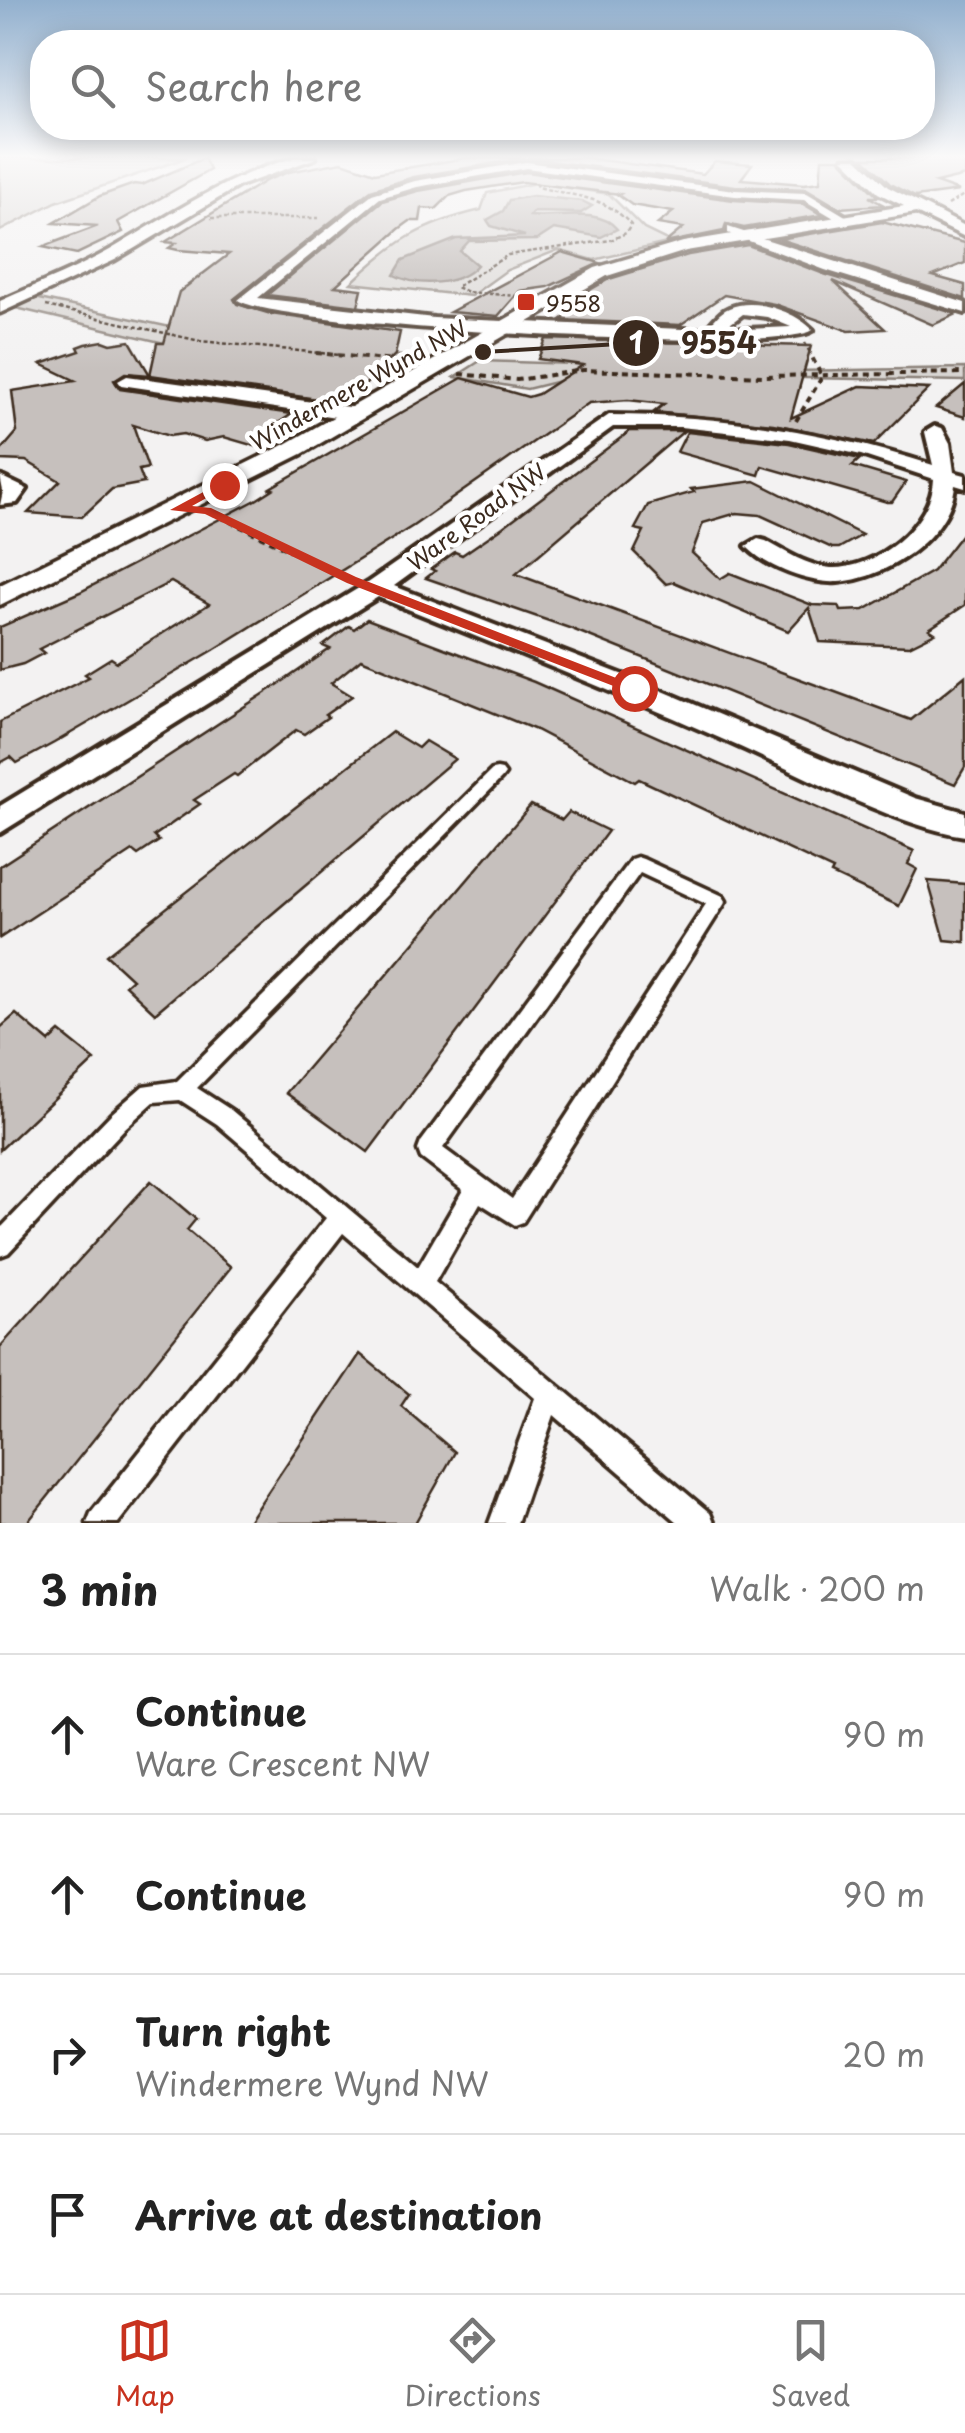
<!DOCTYPE html>
<html lang="en">
<head>
<meta charset="utf-8">
<style>
	body { margin:0; font-family:"Playpen Sans",sans-serif; background:#f6f6f6; color:#222 }
	.stop { position:absolute; width:30px; height:30px; margin:-22px; border:8px solid #c8321e; border-radius:50%; background:#fff }
	.stop.end { background:#c8321e; border-color:#fff; box-shadow:0 2px 10px #0008 }
	.list { margin:0; padding:0; list-style:none }
	h2 { display:flex; justify-content:space-between; align-items:center; height:130px; margin:0; padding:0 40px; font-size:42px }
	h2 small { font-size:32px; font-weight:400; color:#767676 }
	.list li { display:grid; grid-template-columns:65px 1fr auto; gap:30px; align-items:center; box-sizing:border-box; height:160px; padding:0 40px; border-top:2px solid #e0e0e0 }
	.list b { display:block; font-size:38px; white-space:nowrap }
	.list p { margin:0; font-size:32px; white-space:nowrap; color:#767676 }
	.list em { font-size:32px; font-style:normal; color:#767676 }
	.icon { flex:none; width:55px; height:55px; fill:none; stroke:currentColor; stroke-width:2; stroke-linecap:round; stroke-linejoin:round }
	.map { position:relative; flex:none; width:965px; height:1523px; overflow:hidden }
	.search { position:absolute; background:#fff; box-shadow:0 5px 25px #0003; left:30px; right:30px; top:30px; height:110px; display:flex; align-items:center; gap:25px; box-sizing:border-box; padding:0 35px; border-radius:40px; color:#767676; font-size:38px }
	.sheet { height:770px; background:#fff }
	nav { display:flex; justify-content:space-around; align-items:center; box-sizing:border-box; height:140px; border-top:2px solid #e0e0e0; background:#fff; font-size:28px; color:#767676 }
	nav a { display:grid; justify-items:center; gap:5px }
	nav .on { color:#c8321e }
	.map>svg:first-child { display:block }
	.green { fill:#d8d5d2; stroke:#8a8078; stroke-width:2.5 }
	.water { fill:#b2aba7; stroke:#827770; stroke-width:2.5 }
	.building { fill:#c6c0bd; stroke:#3b2a1e; stroke-width:2.5 }
	.lines { fill:none; stroke-linecap:round; stroke-linejoin:round }
	.service-casing { stroke:#3b2a1e; stroke-width:7 }
	.minor-casing { stroke:#3b2a1e; stroke-width:8 }
	.tertiary-casing { stroke:#3b2a1e; stroke-width:7 }
	.path-far1 { stroke:#3b2a1e; stroke-width:2.5; stroke-dasharray:4 2.5; stroke-linecap:butt }
	.path { stroke:#3b2a1e; stroke-width:4; stroke-dasharray:6 5; stroke-linecap:butt }
	.service { fill:#fff; fill-rule:evenodd }
	.minor { fill:#fff; fill-rule:evenodd }
	.tertiary { fill:#fff; fill-rule:evenodd }
	.route { fill:#c8321e }
	.poi-dot { fill:#c8321e; stroke:#fff; stroke-width:4 }
	.labels { text-anchor:middle; dominant-baseline:central; stroke-width:9; stroke-linejoin:round; paint-order:stroke }
	.far-poi-label { font-size:22px; fill:#3b2a1e; stroke:#fff; text-anchor:start }
	.far-street-label { font-size:22px; fill:#3b2a1e; stroke:#fff }
	.leader { fill:none; stroke:#3b2a1e; stroke-width:4 }
	.callout-dot { fill:#3b2a1e; stroke:#fff; stroke-width:4 }
	.mark-label { font-size:30px; text-anchor:middle; font-weight:bold; fill:#fff }
	.callout-label { font-size:30px; text-anchor:middle; font-weight:bold; fill:#3b2a1e; stroke:#fff; stroke-width:9; stroke-linejoin:round; paint-order:stroke }
</style>
</head>
<body>
<div class="map">
<svg width="965" height="1523" viewBox="0 0 965 1523">
	<rect width="100%" height="100%" fill="#f3f2f2"/>
	<filter id="ink" filterUnits="userSpaceOnUse"><feTurbulence type="fractalNoise" baseFrequency=".01" numOctaves="2"/><feDisplacementMap in="SourceGraphic" scale="20" xChannelSelector="R" yChannelSelector="G"/><feConvolveMatrix kernelMatrix="1 2 1 2 8 2 1 2 1" color-interpolation-filters="sRGB"/></filter>
	<g filter="url(#ink)">
		<g class="green">
			<polygon points="0,158 186,158 56,202 0,231"/>
			<path d="M529,168L537,169L541,184L609,194L644,229L671,242L594,260L558,250L507,270L471,296L351,283C395,241 421,224 481,210L487,193L531,184Z"/>
			<polygon points="35,298 203,334 429,359 412,368 177,346 16,308"/>
			<polygon points="480,361 793,371 965,368 965,381 588,374 527,389 455,377"/>
		</g>
		<path class="water" d="M533,196L582,201L592,206L581,213L533,212L530,216C555,219 600,207 617,229L601,237L554,229L537,240L469,241L460,251L477,265C459,286 418,287 394,275L403,260L456,239L525,236L491,226L487,220L503,211L509,200Z"/>
		<g class="building">
			<polygon points="204,158 210,170 118,222 123,232 77,254 42,247 98,226 54,223 100,196 134,184 142,185"/>
			<polygon points="467,158 525,158 414,177 371,190 234,299 237,304 271,314 400,332 395,355 360,390 347,389 338,397 323,395 317,399 150,375 157,343 164,343 179,292 229,254 178,250 169,248 176,243 165,242 267,180 288,172 342,162 375,173"/>
			<polygon points="527,158 586,158 703,174 715,161 752,164 741,179 804,184 820,182 822,158 839,158 878,197 869,197 884,205 839,208 807,189 735,186"/>
			<polygon points="863,158 965,158 965,176 936,183 959,191 915,197 890,184"/>
			<polygon points="526,172 734,200 803,204 822,215 744,228 726,224 724,231 665,243 683,228 658,224 673,212 632,205 618,195 620,194 523,182 466,191 449,196 436,209 422,208 420,221 410,221 399,229 335,286 362,289 358,306 267,295 382,201 418,191"/>
			<polygon points="882,222 965,243 965,263 933,276 965,285 965,299 779,239"/>
			<polygon points="748,245 824,274 957,314 933,325 833,281 885,329 849,331 774,304 724,295 680,325 561,320 593,297 583,294 609,279 688,255"/>
			<polygon points="562,252 600,263 548,287 520,291 498,316 450,312"/>
			<polygon points="546,339 811,346 791,418 860,386 929,389 874,444 773,424 654,412 664,404 628,400 589,403 413,526 212,651 54,743 17,763 11,757 0,763 0,722 89,677 85,674 111,658 117,662 209,604 171,582 39,649 44,653 23,664 0,670 0,627 80,592 256,500 273,489 270,488 462,378 528,397 538,394 583,365 538,359"/>
			<polygon points="103,341 111,344 130,341 150,375 125,373 114,380 120,389 292,414 274,426 287,429 258,447 224,437 205,441 183,434 169,436 133,425 148,468 139,470 144,483 112,489 82,517 28,513 60,481 26,461 0,460 0,452 17,432 12,391 76,381 41,364 80,351 78,347 86,344"/>
			<polygon points="965,384 965,417 936,408"/>
			<polygon points="630,431 684,431 516,574 911,720 965,676 965,767 955,784 572,629 426,578 435,571 431,569 455,552 462,555 503,527"/>
			<polygon points="687,432 789,443 860,459 852,466 906,482 892,502 887,502 762,466 759,475 677,452"/>
			<polygon points="755,481 862,535 839,548 832,548 760,515 737,513 703,523 692,553 720,579 730,573 812,605 839,606 841,611 864,610 933,571 965,530 965,605 929,629 935,633 909,646 820,642 809,608 788,631 674,582 666,584 634,552 644,531 635,529 648,505 694,492 691,489"/>
			<polygon points="367,619 534,682 914,851 908,864 917,869 899,906 831,874 833,870 639,779 635,782 536,730 361,659 331,683 352,696 325,715 328,717 304,734 296,730 237,776 234,774 194,800 200,804 154,836 159,841 138,855 133,851 0,938 0,866 282,682 330,649 323,646 349,626 354,629"/>
			<polygon points="392,732 418,748 425,741 455,759 155,1013 125,985 132,979 106,955"/>
			<polygon points="531,805 562,820 569,812 608,831 368,1152 286,1093"/>
			<polygon points="928,881 965,884 965,942 945,940"/>
			<polygon points="16,1014 49,1042 60,1032 95,1060 0,1150 0,1028"/>
			<polygon points="151,1181 196,1219 187,1230 231,1267 27,1523 0,1523 0,1347"/>
			<polygon points="360,1354 409,1394 401,1406 455,1452 415,1523 247,1523"/>
		</g>
		<g class="lines">
			<g class="service-casing">
				<path id="service" d="M497,769L502,770L505,774L502,778L197,1088L231,1110L418,1267L463,1190L421,1158L418,1150L421,1142L631,859L637,857L643,859L723,896L726,901L723,906L523,1222L515,1225L480,1203L435,1282L710,1513L714,1523H679L554,1415L517,1523H489L535,1398L343,1233L118,1523H87L91,1513L326,1218L217,1124L180,1100L154,1102L125,1128L8,1253L0,1256V1229L111,1114L143,1086L177,1081L492,770ZM640,873L706,904L512,1199L443,1148Z"/>
			</g>
			<g class="minor-casing">
				<g id="minor">
					<path d="M526,162L735,190L807,193L849,218L839,221L804,200L735,196L526,168L417,187L380,198L258,298L434,318L705,330C712,323 719,312 729,308C754,297 795,311 813,330C779,355 277,327 238,300L372,194L415,181ZM743,314L767,317L791,327L722,330Z"/>
					<polygon points="728,227 965,303 965,313 825,270 728,233"/>
					<polygon points="127,376 356,408 365,414 356,420 121,385 118,381"/>
					<path d="M609,415C721,415 826,431 933,465L925,432L935,426L942,428L950,443L954,472L965,475V488L955,485C950,537 886,579 838,582C810,584 765,567 746,546L758,539L766,541C786,552 807,566 831,568C876,570 932,524 934,479L861,455L790,439L680,427H613L394,586L644,683L915,798L965,812V836C895,826 798,772 731,743C615,691 496,645 378,597L0,833V806L367,583Z"/>
					<polygon points="0,476 27,489 17,503 0,505 3,491"/>
				</g>
			</g>
			<g class="tertiary-casing">
				<g id="tertiary">
					<path d="M294,158H316L239,186L115,260L0,313V301C40,283 82,267 120,244C177,211 229,175 294,158Z"/>
					<polygon points="843,158 857,158 888,187 965,226 965,237 916,213 686,251 607,276 302,454 0,605 0,585 286,444 595,268 683,242 904,206 878,193"/>
				</g>
			</g>
			<g class="path-far1">
				<polyline points="948,205 965,194"/>
				<polyline points="211,218 320,218"/>
				<path d="M518,296L467,292L456,287L508,255L611,240L626,233L631,225C605,195 574,197 538,187L536,182"/>
				<polyline points="46,306 200,341 340,355"/>
				<polyline points="805,343 811,355"/>
			</g>
			<g class="path">
				<polyline points="316,353 405,362"/>
				<polyline points="460,374 517,380 583,370 764,376 965,373"/>
				<polyline points="796,421 822,377 810,353"/>
				<polyline points="210,512 349,579"/>
			</g>
			<use href="#service" class="service"/>
			<use href="#minor" class="minor"/>
			<use href="#tertiary" class="tertiary"/>
		</g>
	</g>
	<linearGradient id="sky" x2="0" y2="1"><stop stop-color="#92b0ce"/><stop offset="0.42" stop-color="#faf9f9"/><stop offset="1" stop-color="#faf9f9" stop-opacity="0"/></linearGradient>
	<rect width="965" height="372" fill="url(#sky)"/>
	<polygon class="route" points="220,483 230,485 192,506 211,508 356,577 642,688 629,692 347,583 205,514 170,510"/>
	<rect class="poi-dot" x="516" y="292" width="20" height="20" rx="5"/>
	<g class="labels">
		<g class="far-poi-label">
			<text x="546" y="302">9558</text>
		</g>
		<g class="far-street-label">
			<text transform="translate(358 384) rotate(-29)">Windermere Wynd NW</text>
			<text transform="translate(476 516) rotate(-36)">Ware Road NW</text>
		</g>
	</g>
	<path class="leader" d="M483 352L636 343"/>
	<g class="callout-dot">
		<circle cx="483" cy="352" r="10"/>
		<circle cx="636" cy="343" r="25"/>
	</g>
	<g class="mark-label">
		<text x="636" y="354">1</text>
	</g>
	<g class="callout-label">
		<text x="719" y="354">9554</text>
	</g>
</svg>
<div class="stop" style="left:634px;top:688px"></div>
<div class="stop end" style="left:224px;top:485px"></div>
<div class="search"><svg class="icon" aria-label="search" viewBox="0 0 24 24"><circle cx="10" cy="10" r="6"/><path d="M15 15l6 6"/></svg>Search here</div>
</div>
<section class="sheet">
<h2>3 min<small>Walk · 200 m</small></h2>
<ul class="list">
<li><svg class="icon" aria-label="ahead" viewBox="0 0 24 24"><path d="M12 20V5M6 11l6-6 6 6"/></svg><div><b>Continue</b><p>Ware Crescent NW</p></div><em>90 m</em></li>
<li><svg class="icon" aria-label="ahead" viewBox="0 0 24 24"><path d="M12 20V5M6 11l6-6 6 6"/></svg><div><b>Continue</b></div><em>90 m</em></li>
<li><svg class="icon" aria-label="right" viewBox="0 0 24 24"><path d="M7 20v-9h11M14 6l5 5-5 5"/></svg><div><b>Turn right</b><p>Windermere Wynd NW</p></div><em>20 m</em></li>
<li><svg class="icon" aria-label="arrive" viewBox="0 0 24 24"><path d="M6 21V4h12l-3 4 3 4H6"/></svg><div><b>Arrive at destination</b></div></li>
</ul>
</section>
<nav>
<a class="on"><svg class="icon" aria-label="map" viewBox="0 0 24 24"><path d="M3 6l6-2 6 2 6-2v14l-6 2-6-2-6 2zM9 4v14M15 6v14"/></svg>Map</a>
<a><svg class="icon" aria-label="directions" viewBox="0 0 24 24"><path d="M12 3l9 9-9 9-9-9zM9 14v-3h6M13 9l2 2-2 2"/></svg>Directions</a>
<a><svg class="icon" aria-label="saved" viewBox="0 0 24 24"><path d="M7 4h10v16l-5-4-5 4z"/></svg>Saved</a>
</nav>
</body>
</html>
